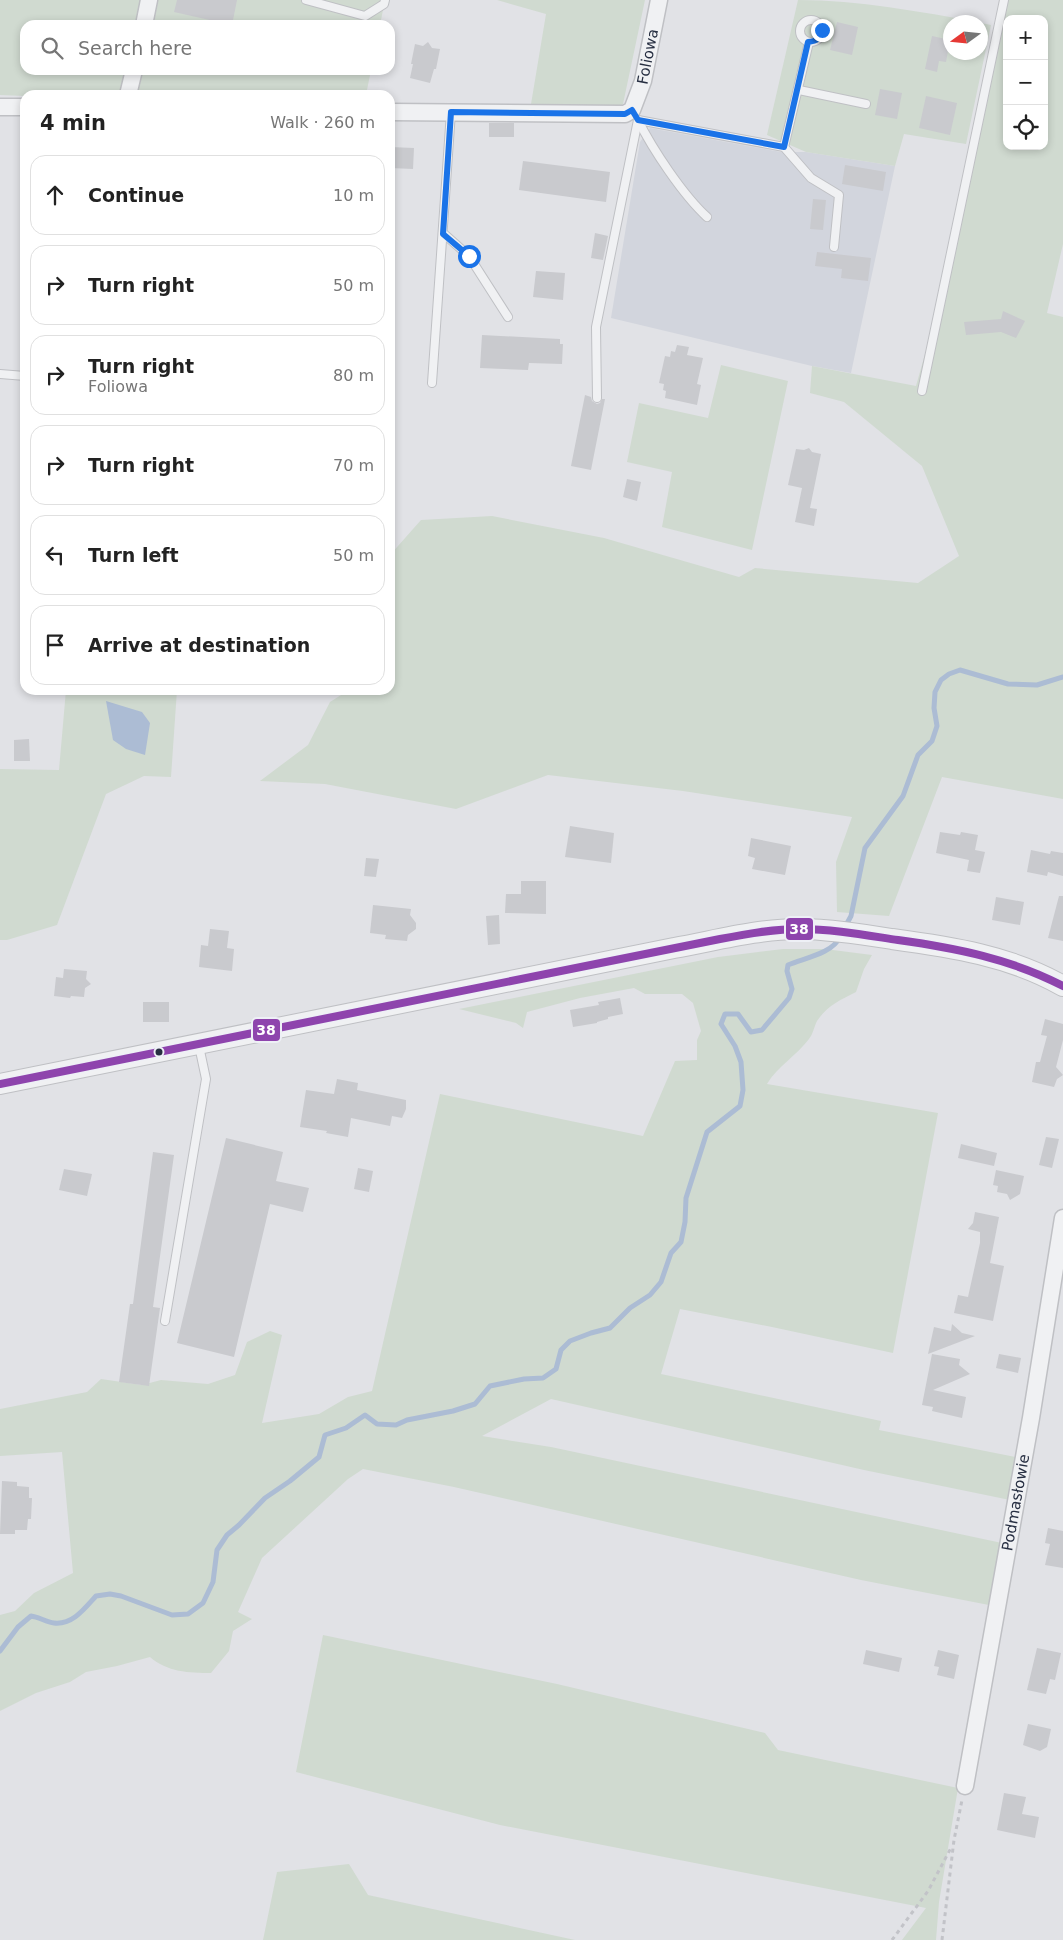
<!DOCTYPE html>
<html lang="en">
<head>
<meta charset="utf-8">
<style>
	body { margin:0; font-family:"DejaVu Sans",sans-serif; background:#f2f2f2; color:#222 }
	.controls { position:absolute; right:15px; top:15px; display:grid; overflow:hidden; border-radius:10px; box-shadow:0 2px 8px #0003 }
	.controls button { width:45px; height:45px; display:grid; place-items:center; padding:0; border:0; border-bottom:1px solid #e0e0e0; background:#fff; color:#222; font:25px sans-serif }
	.compass { position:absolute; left:943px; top:15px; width:45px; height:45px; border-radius:50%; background:#fff; box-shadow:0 2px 8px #0003; rotate:255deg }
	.stop { position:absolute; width:15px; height:15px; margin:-11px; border:4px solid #1a73e8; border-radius:50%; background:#fff }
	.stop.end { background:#1a73e8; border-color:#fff; box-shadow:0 1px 5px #0008 }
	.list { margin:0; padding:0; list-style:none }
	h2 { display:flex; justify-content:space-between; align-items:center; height:65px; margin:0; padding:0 20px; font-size:21px }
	h2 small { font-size:16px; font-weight:400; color:#767676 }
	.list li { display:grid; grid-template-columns:32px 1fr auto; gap:15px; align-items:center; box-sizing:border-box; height:80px; margin:0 10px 10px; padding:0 10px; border:1px solid #e0e0e0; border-radius:15px }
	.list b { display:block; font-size:19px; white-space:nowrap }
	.list p { margin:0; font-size:16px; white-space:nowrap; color:#767676 }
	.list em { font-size:16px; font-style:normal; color:#767676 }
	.icon { flex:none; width:28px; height:28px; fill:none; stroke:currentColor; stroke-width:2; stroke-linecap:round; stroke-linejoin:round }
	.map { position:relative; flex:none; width:1063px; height:1940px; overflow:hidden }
	.search { position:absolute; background:#fff; box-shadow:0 2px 8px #0003; left:20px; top:20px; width:375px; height:55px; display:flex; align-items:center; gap:12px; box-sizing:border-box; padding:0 18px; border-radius:15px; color:#767676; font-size:19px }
	.panel { position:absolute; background:#fff; box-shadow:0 2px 8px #0003; left:20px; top:90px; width:375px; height:605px; border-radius:15px }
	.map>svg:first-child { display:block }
	.built { fill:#d2d5dd }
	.green { fill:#d0dad0; fill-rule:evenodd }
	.water { fill:#acbcd4 }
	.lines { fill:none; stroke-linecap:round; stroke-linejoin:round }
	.stream { stroke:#acbcd4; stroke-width:5 }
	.building { fill:#c9cace }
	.service-casing { stroke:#bfc0c4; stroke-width:10 }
	.minor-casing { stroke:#bfc0c4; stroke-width:19 }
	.tertiary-casing { stroke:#bfc0c4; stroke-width:22 }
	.path { stroke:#c2c3c8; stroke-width:3; stroke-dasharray:4 4; stroke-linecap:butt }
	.service { stroke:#f0f1f3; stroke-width:8 }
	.minor { stroke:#f0f1f3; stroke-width:16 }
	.tertiary { stroke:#f0f1f3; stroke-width:20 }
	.bus-1-casing { stroke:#eef0f6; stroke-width:11 }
	.bus-1 { stroke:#8e44ad; stroke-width:8 }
	.route { stroke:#1a73e8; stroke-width:6 }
	.bus-dot { fill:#262e41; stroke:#eef0f6; stroke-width:2 }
	.labels { text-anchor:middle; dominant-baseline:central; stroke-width:4; stroke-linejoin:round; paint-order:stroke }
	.street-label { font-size:15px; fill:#262e41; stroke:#eef0f6 }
	.line-badge { stroke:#eef0f6; stroke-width:2 }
	.badge-label { font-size:14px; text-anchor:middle; font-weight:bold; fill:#fff }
</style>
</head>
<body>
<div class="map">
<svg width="1063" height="1940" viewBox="0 0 1063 1940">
	<rect width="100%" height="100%" fill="#e1e2e6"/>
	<polygon class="built" points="650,128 781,152 806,152 895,166 851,373 812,366 611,318 640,142"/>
	<g class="green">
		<polygon points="0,0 385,0 380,25 25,25 25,70 371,70 366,95 25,96 0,95"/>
		<polygon points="497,0 645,0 623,104 617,109 531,104 546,14"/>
		<path d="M798,0C859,0 920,12 979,22H950V52H980L981,23L991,25L966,144L904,134L895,166L806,152L767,135Z"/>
		<path d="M1004,0H1063V244L1047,313L1063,317V799L942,777L889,916L837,912L836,862L852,817L683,791L548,775L456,809L325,784L260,781L308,745L330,702L349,690H390V555L421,520L492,516L604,538L739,577L755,568L918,583L959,556L922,466L844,402L810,393L812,366L916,386L944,287ZM1007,19H1044V146H1007Z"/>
		<polygon points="721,365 788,381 752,550 662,527 672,472 627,462 639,403 708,418"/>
		<polygon points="66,690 177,690 171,777 144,776 106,794 57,925 7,940 0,940 0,769 59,770"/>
		<path d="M783,949H825L872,955L864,969L856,992C840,1000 827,1006 817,1021C814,1027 813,1034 809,1039C797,1055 777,1067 767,1084L938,1113L893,1353L772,1327L680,1309L661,1374L881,1421L879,1430L1021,1458L994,1606L861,1580L454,1487L363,1469L348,1479L262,1558L238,1612L252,1619L233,1631L229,1651L211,1673C189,1673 167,1672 150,1657L117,1666L86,1672L70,1682L36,1693L0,1711V1615L15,1611L34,1593L73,1573L62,1452L0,1456V1409L87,1392L101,1379L142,1385L161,1380L208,1384L235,1375L247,1342L270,1331L282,1335L262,1423L319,1414L348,1397L372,1391L440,1094L643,1136L675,1061L697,1060V1040L701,1031L693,1003L682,994H645L634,988L580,998L527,1012L523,1028L516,1023L459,1009L718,957ZM551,1399L864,1470L1010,1500L1002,1543L551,1447L482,1436Z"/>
		<polygon points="323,1635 557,1684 765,1733 778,1750 958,1788 939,1902 936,1940 902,1940 926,1908 500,1825 296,1772"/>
		<polygon points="349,1864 368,1895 575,1940 263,1940 277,1872"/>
	</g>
	<polygon class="water" points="106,701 142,712 150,723 145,755 126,749 113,740"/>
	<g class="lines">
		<g class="stream">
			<polyline points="845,927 851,916 865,848 903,796 918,755 932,741 937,726 934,708 935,692 941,680 949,674 960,670 1008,684 1037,685 1063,677"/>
			<path d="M0,1651L18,1627L31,1616C39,1617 46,1622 54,1623C73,1625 85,1608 96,1596L110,1594L121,1596L172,1615L188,1614L203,1603L213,1582L217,1550L227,1535L239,1525L265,1498L290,1481L319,1457L325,1435L346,1428L365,1415L377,1424L396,1425L407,1420L453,1411L475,1404L490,1386L524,1379L543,1378L556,1369L561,1350L570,1341L591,1333L610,1328L630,1308L650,1295L661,1282L671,1253L681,1242L685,1222L686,1198L707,1132L740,1106L743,1090L741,1062L735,1046L721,1024L725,1014H738L751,1032L762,1030L789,998L792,989L787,971L788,965C804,958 832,954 840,937"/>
		</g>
	</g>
	<g class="building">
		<polygon points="177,0 237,0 232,25 174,12"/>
		<polygon points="837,22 858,27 852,55 830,50"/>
		<polygon points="932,36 950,40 946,62 939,61 937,72 925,69"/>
		<polygon points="428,42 432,48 440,49 436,69 434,69 430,83 410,78 413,64 411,64 415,44 423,46"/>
		<polygon points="880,89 902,93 897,119 875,115"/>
		<polygon points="926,96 957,103 950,135 919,128"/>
		<rect x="489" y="123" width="25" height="14"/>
		<polygon points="390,147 414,148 413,169 390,168"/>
		<polygon points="523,161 610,172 606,202 519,190"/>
		<polygon points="845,165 886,172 883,191 842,184"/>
		<polygon points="813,199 826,200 823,230 810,229"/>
		<polygon points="595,233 608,236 603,260 591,258"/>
		<polygon points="817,252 871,258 868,281 841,278 842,269 815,266"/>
		<polygon points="536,271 565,273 563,300 533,297"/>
		<polygon points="1003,311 1025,321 1016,338 1001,332 966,335 964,322 1001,319"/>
		<polygon points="482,335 560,339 560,344 563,344 562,364 529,363 528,370 480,368"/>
		<polygon points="677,345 689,347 687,355 703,358 697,384 701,385 697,405 665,398 666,391 663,390 664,384 659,383 665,356 670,357 671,351 675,352"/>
		<polygon points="585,395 591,397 592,401 597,404 600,403 602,399 605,399 591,470 571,466"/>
		<polygon points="809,448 812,452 821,454 810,508 817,509 814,526 795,522 802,488 788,485 796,449 804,450"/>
		<polygon points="627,479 641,482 637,501 623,497"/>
		<polygon points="29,739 30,761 14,761 14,740"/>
		<polygon points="570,826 614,833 611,863 565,857"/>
		<polygon points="940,832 960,835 961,832 978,835 975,850 985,852 980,873 967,871 969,860 936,853"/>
		<polygon points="751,838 791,846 785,875 752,869 755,858 748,856"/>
		<polygon points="1031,850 1050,854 1051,851 1063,853 1063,876 1048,872 1047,876 1027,872"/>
		<polygon points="366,858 379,859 376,877 364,876"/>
		<polygon points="521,881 546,881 546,914 505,913 506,894 521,894"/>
		<polygon points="1059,896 1063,896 1063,941 1048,938"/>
		<polygon points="996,897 1024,902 1020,925 992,920"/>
		<polygon points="373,905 411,909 410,915 416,923 416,929 408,935 407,941 385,939 386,935 370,933"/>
		<polygon points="499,915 500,944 488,945 486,916"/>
		<polygon points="210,929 229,931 227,948 234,949 232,971 199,967 201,945 208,946"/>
		<polygon points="64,969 87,971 86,979 91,984 85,988 84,997 71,996 70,998 54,996 56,977 63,978"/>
		<polygon points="620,998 623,1014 608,1017 608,1019 597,1022 597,1023 573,1027 570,1010 599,1005 598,1002"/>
		<rect x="143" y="1002" width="26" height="20"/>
		<polygon points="1045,1019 1063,1024 1063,1040 1056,1067 1063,1075 1057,1079 1054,1087 1032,1082 1036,1062 1040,1062 1047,1036 1041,1035"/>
		<polygon points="337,1079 358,1083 357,1090 406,1100 406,1109 402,1118 392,1116 390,1126 351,1118 348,1137 326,1133 327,1131 300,1127 306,1090 334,1094"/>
		<polygon points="1046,1137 1059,1139 1052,1168 1039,1165"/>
		<polygon points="226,1138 283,1152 276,1181 309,1188 303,1212 270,1204 234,1357 177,1343"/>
		<polygon points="961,1144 997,1153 994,1166 958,1158"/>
		<polygon points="153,1152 174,1155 153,1307 160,1308 149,1386 119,1382 130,1304 133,1304"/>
		<polygon points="358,1168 373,1171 369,1192 354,1189"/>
		<polygon points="64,1169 92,1174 87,1196 59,1190"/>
		<polygon points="996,1170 1024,1176 1020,1194 1010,1200 1007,1194 997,1192 998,1186 993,1185"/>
		<polygon points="975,1212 999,1217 990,1263 1004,1266 993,1321 954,1313 958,1295 968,1297 980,1243 980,1232 968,1229 973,1223"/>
		<polygon points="952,1324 962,1333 975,1336 928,1354 934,1327 951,1331"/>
		<polygon points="932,1354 960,1359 959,1365 970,1374 933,1390 966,1397 962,1418 932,1411 933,1407 922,1405"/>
		<polygon points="999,1354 1021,1358 1018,1373 996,1368"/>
		<polygon points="2,1481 17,1482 17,1486 29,1487 29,1498 32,1498 31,1519 28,1519 27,1530 15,1530 15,1534 0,1534"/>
		<polygon points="1048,1528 1063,1531 1063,1568 1045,1565 1050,1544 1045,1543"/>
		<polygon points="1037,1648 1061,1653 1055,1680 1050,1679 1046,1694 1027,1690"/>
		<polygon points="866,1650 902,1658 899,1672 863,1664"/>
		<polygon points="938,1650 959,1655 954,1679 937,1675 939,1667 934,1666"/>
		<polygon points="1028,1724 1051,1729 1047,1747 1040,1751 1023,1745"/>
		<polygon points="1004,1793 1026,1797 1022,1814 1039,1817 1035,1838 997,1830"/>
	</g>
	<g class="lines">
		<g class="service-casing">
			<g id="service">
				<polyline points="306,0 365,16 384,4 385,0"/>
				<circle cx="811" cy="31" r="11"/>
				<polyline points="799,90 866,104"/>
				<path d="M638,120C653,150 683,195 707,217"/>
				<polyline points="784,147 809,42"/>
				<polyline points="443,233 469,256 508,317"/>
				<polyline points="0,374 25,376"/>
				<polyline points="432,383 451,112"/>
				<polyline points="922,391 1004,0"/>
				<polyline points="597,398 596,327 638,120 784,147 811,178 839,195 834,247"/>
				<polyline points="165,1321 206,1079 199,1046"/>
			</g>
		</g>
		<g class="minor-casing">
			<g id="minor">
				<polyline points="144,25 149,0"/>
				<polyline points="128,95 134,70"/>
				<polyline points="0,107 25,107"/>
				<path id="s1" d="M390,112L625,114L632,110L643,81L659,0"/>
				<path id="s2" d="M965,1786L1031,1418L1063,1218"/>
			</g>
		</g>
		<g class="tertiary-casing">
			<path id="tertiary" d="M0,1084L674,948C714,941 757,929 798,929C829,929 861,934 892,939C951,947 1011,956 1063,986"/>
		</g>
		<g class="path">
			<polyline points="892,1940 928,1891 952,1846"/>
			<polyline points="942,1940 954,1840 962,1800"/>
		</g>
		<use href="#service" class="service"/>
		<use href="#minor" class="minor"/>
		<use href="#tertiary" class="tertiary"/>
		<g class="bus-1-casing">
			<path id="bus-1" d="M0,1084L720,939C746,934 773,929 800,929C833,929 865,935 898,940C956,948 1011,959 1063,986"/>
		</g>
		<use href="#bus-1" class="bus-1"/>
	</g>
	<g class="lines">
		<path class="route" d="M469,256L443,234L451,112L625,114L632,110L638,120L784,147L808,42C817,41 820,39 822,30"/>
	</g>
	<circle class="bus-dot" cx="159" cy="1052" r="4.5"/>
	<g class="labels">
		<g class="street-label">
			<text stroke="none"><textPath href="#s1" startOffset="299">Foliowa</textPath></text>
			<text stroke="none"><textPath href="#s2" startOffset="288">Podmasłowie</textPath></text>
		</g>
	</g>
	<g class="line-badge">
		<rect x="785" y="917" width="29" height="24" rx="5" fill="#8e44ad"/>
		<rect x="252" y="1018" width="29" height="24" rx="5" fill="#8e44ad"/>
	</g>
	<g class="badge-label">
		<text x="799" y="934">38</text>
		<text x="266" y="1035">38</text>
	</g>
</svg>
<div class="controls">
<button>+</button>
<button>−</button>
<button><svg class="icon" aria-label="locate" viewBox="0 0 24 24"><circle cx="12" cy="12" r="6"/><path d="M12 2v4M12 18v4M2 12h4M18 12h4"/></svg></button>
</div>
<svg class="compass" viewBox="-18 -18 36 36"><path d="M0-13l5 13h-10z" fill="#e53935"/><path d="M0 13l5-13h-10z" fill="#767676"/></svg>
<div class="stop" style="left:469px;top:256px"></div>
<div class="stop end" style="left:822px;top:30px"></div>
<div class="search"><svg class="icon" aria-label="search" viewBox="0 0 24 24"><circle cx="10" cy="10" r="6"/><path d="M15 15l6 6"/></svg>Search here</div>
<section class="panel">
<h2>4 min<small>Walk · 260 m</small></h2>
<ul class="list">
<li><svg class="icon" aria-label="ahead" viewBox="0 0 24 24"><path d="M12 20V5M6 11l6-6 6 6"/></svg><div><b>Continue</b></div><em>10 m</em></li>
<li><svg class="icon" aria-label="right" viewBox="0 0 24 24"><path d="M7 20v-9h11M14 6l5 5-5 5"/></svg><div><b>Turn right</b></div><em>50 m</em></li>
<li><svg class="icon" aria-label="right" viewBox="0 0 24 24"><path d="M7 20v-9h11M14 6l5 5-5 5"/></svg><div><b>Turn right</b><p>Foliowa</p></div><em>80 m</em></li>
<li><svg class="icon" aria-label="right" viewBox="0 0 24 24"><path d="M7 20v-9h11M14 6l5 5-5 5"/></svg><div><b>Turn right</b></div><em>70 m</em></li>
<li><svg class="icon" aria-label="left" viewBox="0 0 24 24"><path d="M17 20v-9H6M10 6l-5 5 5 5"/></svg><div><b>Turn left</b></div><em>50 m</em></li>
<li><svg class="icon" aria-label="arrive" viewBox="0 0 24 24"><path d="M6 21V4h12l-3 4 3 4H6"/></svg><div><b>Arrive at destination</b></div></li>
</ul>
</section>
</div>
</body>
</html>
